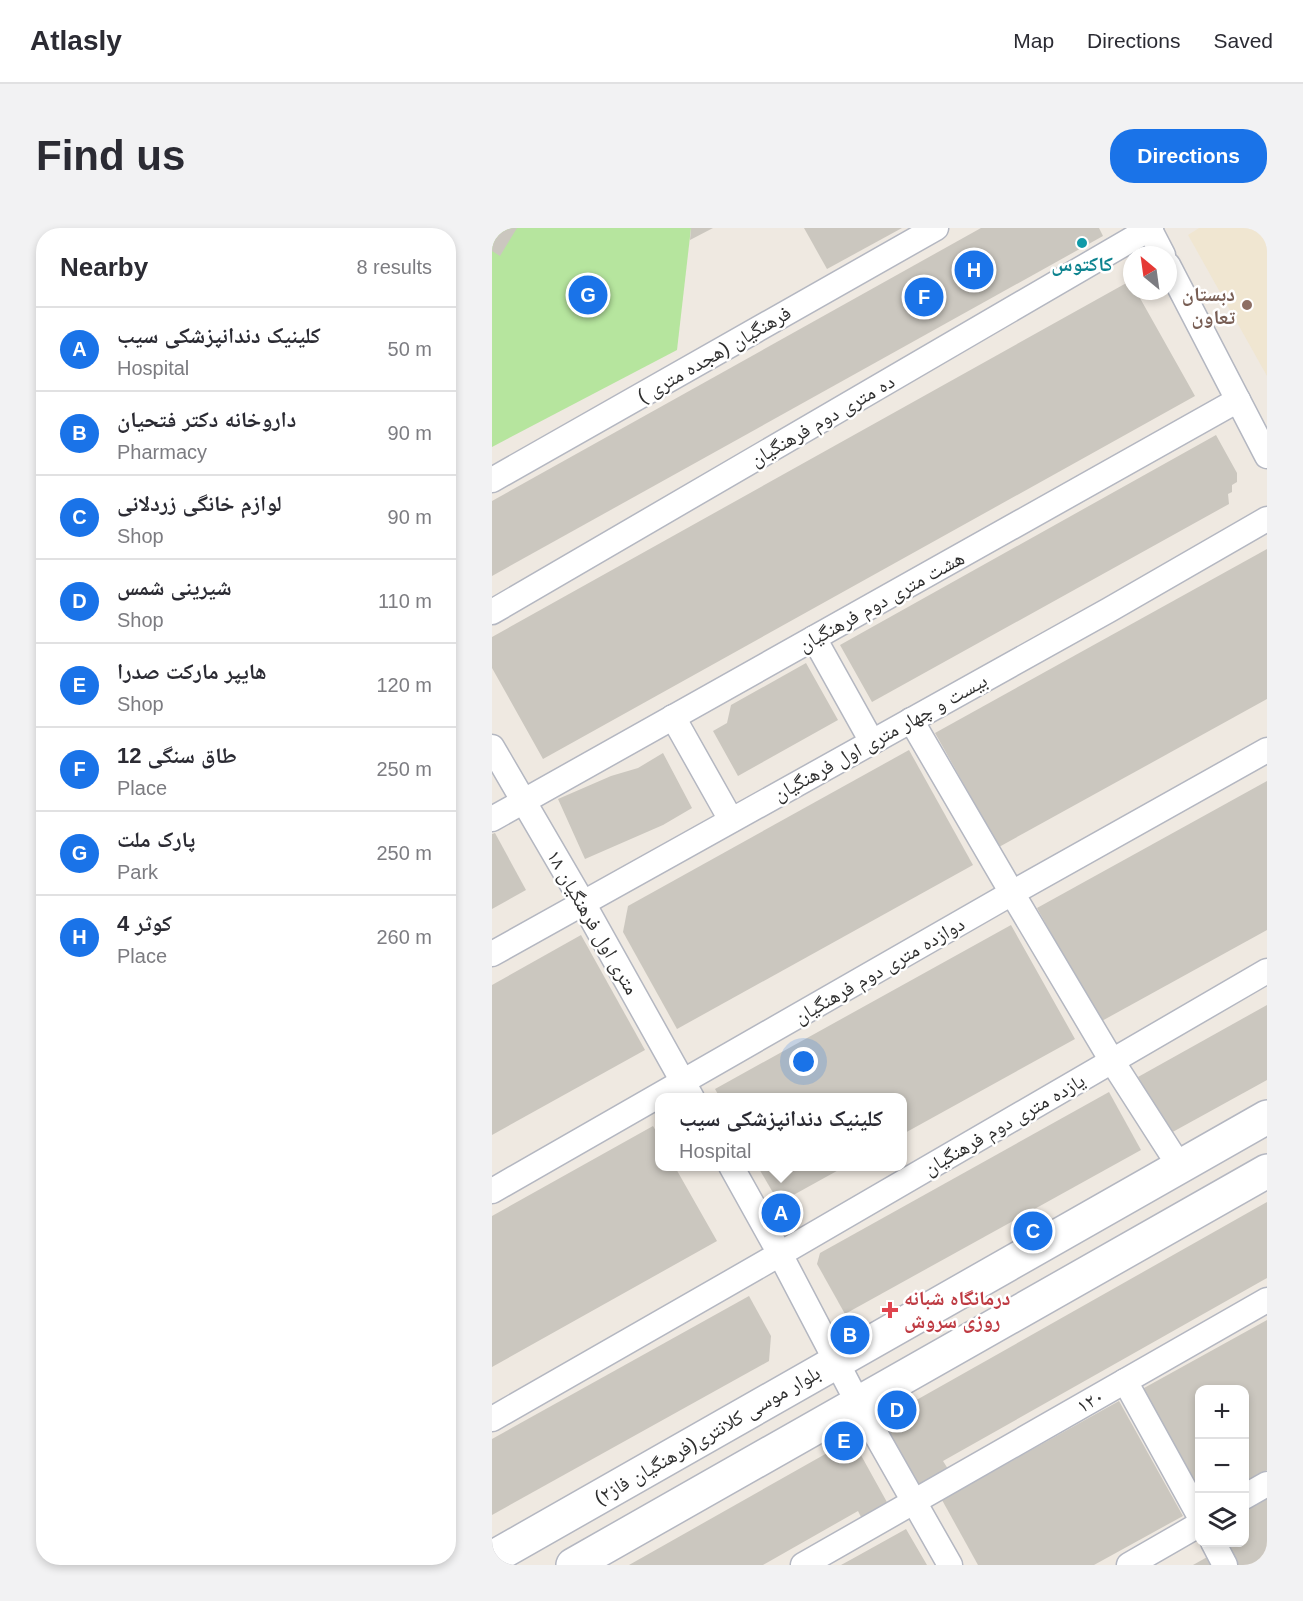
<!DOCTYPE html>
<html lang="en">
<head>
<meta charset="utf-8">
<style>
	body { margin:0; font-family:Helvetica,"Noto Naskh Arabic",sans-serif; background:#f2f2f3; color:#2b2b33 }
	.controls { position:absolute; right:18px; bottom:18px; display:grid; overflow:hidden; border-radius:12px; box-shadow:0 3px 9px #0003 }
	.controls button { width:54px; height:54px; display:grid; place-items:center; padding:0; border:0; border-bottom:2px solid #e1e1e2; background:#fff; color:#2b2b33; font:30px sans-serif }
	.compass { position:absolute; left:631px; top:18px; width:54px; height:54px; border-radius:50%; background:#fff; box-shadow:0 3px 9px #0003; rotate:331deg }
	.you { position:absolute; left:312px; top:834px; width:21px; height:21px; margin:-15px; border:4px solid #fff; border-radius:50%; background:#1a73e8; box-shadow:0 0 0 9px #1a73e833 }
	.badge { display:grid; place-items:center; width:39px; height:39px; border-radius:50%; background:#1a73e8; color:#fff; font-size:20px; font-weight:700 }
	.pin { position:absolute; translate:-50% -50%; border:3px solid #fff; box-shadow:0 2px 6px #0006 }
	.popup { position:absolute; left:163px; top:865px; width:252px; height:78px; box-sizing:border-box; display:grid; place-content:center; border-radius:12px; background:#fff; filter:drop-shadow(0 2px 4px #0005); font-size:20px; white-space:nowrap; color:#7c7c81 }
	.popup b { font-size:22px; color:#2b2b33 }
	.popup::after { content:''; position:absolute; left:50%; top:100%; margin-left:-12px; border:12px solid transparent; border-top-color:#fff }
	.list { margin:0; padding:0; list-style:none }
	h2 { display:flex; justify-content:space-between; align-items:center; height:78px; margin:0; padding:0 24px; font-size:26px }
	h2 small { font-size:20px; font-weight:400; color:#7c7c81 }
	.list li { display:grid; grid-template-columns:39px 1fr auto; gap:18px; align-items:center; box-sizing:border-box; height:84px; padding:0 24px; border-top:2px solid #e1e1e2 }
	.list b { display:block; font-size:22px; white-space:nowrap }
	.list p { margin:0; font-size:20px; white-space:nowrap; color:#7c7c81 }
	.list em { font-size:20px; font-style:normal; color:#7c7c81 }
	.icon { flex:none; width:33px; height:33px; fill:none; stroke:currentColor; stroke-width:2; stroke-linecap:round; stroke-linejoin:round }
	.map { position:relative; flex:none; width:775px; height:1337px; overflow:hidden; border-radius:24px }
	header { display:flex; align-items:center; gap:36px; box-sizing:border-box; height:84px; padding:0 30px; background:#fff; border-bottom:2px solid #e1e1e2 }
	header strong { font-size:28px }
	nav { display:flex; gap:33px; margin-inline-start:auto; font-size:21px }
	.intro { display:flex; align-items:center; justify-content:space-between; box-sizing:border-box; height:144px; padding:0 36px }
	h1 { margin:0; font-size:42px }
	.button { padding:15px 27px; border-radius:24px; background:#1a73e8; color:#fff; font-size:21px; font-weight:700 }
	main { display:flex; gap:36px; padding:0 36px }
	aside { flex:1; background:#fff; border-radius:24px; box-shadow:0 3px 9px #0003 }
	.map>svg:first-child { display:block }
	.education { fill:#f0e6d1 }
	.green { fill:#b6e59e }
	.building { fill:#cbc7bf }
	.lines { fill:none; stroke-linecap:round; stroke-linejoin:round }
	.street-casing { stroke:#b4b7c1; stroke-width:27 }
	.secondary-casing { stroke:#b4b7c1; stroke-width:36 }
	.street { stroke:#fff; stroke-width:24 }
	.secondary { stroke:#fff; stroke-width:33 }
	.culture-dot { fill:#0f9aa8; stroke:#fff; stroke-width:2 }
	.education-dot { fill:#8d6e63; stroke:#fff; stroke-width:2 }
	.health-dot { fill:#e0444e; stroke:#fff; stroke-width:2 }
	.labels { text-anchor:middle; dominant-baseline:central; stroke-width:5; stroke-linejoin:round; paint-order:stroke }
	.culture-label { font-size:20px; font-weight:bold; fill:#0d838f; stroke:#fff }
	.education-label { font-size:20px; font-weight:bold; fill:#785e54; stroke:#fff; text-anchor:end }
	.street-label { font-size:20px; fill:#2e2e2e; stroke:#fff }
	.health-label { font-size:20px; font-weight:bold; fill:#be3a42; stroke:#fff; text-anchor:start }
</style>
</head>
<body>
<header>
<strong>Atlasly</strong>
<nav><a>Map</a><a>Directions</a><a>Saved</a></nav>
</header>
<div class="intro"><h1>Find us</h1><a class="button">Directions</a></div>
<main>
<aside>
<h2>Nearby<small>8 results</small></h2>
<ul class="list">
<li><span class="badge">A</span><div><b>کلینیک دندانپزشکی سیب</b><p>Hospital</p></div><em>50 m</em></li>
<li><span class="badge">B</span><div><b>داروخانه دکتر فتحیان</b><p>Pharmacy</p></div><em>90 m</em></li>
<li><span class="badge">C</span><div><b>لوازم خانگی زردلانی</b><p>Shop</p></div><em>90 m</em></li>
<li><span class="badge">D</span><div><b>شیرینی شمس</b><p>Shop</p></div><em>110 m</em></li>
<li><span class="badge">E</span><div><b>هایپر مارکت صدرا</b><p>Shop</p></div><em>120 m</em></li>
<li><span class="badge">F</span><div><b>طاق سنگی 12</b><p>Place</p></div><em>250 m</em></li>
<li><span class="badge">G</span><div><b>پارک ملت</b><p>Park</p></div><em>250 m</em></li>
<li><span class="badge">H</span><div><b>کوثر 4</b><p>Place</p></div><em>260 m</em></li>
</ul>
</aside>
<div class="map">
<svg width="775" height="1337" viewBox="0 0 775 1337">
	<rect width="100%" height="100%" fill="#efe9e1"/>
	<polygon class="education" points="707,0 775,0 775,148 696,7"/>
	<polygon class="green" points="0,0 199,0 185,122 0,219"/>
	<g class="building">
		<polygon points="0,0 25,0 8,28 0,23"/>
		<polygon points="199,0 221,0 198,12"/>
		<polygon points="312,0 410,0 335,41"/>
		<polygon points="489,0 607,0 611,8 0,348 0,273"/>
		<polygon points="638,53 640,63 644,63 703,168 51,531 0,440 0,409"/>
		<polygon points="724,207 745,245 745,254 740,257 740,264 736,266 737,276 380,474 348,417"/>
		<polygon points="775,321 775,471 507,619 443,505"/>
		<polygon points="314,435 346,492 246,548 221,503 235,495 239,477"/>
		<polygon points="417,522 481,637 185,801 131,704 136,678"/>
		<polygon points="171,525 200,580 171,597 93,631 66,571 119,548 146,540"/>
		<polygon points="775,553 775,702 608,794 545,680"/>
		<polygon points="3,605 34,662 0,681 0,606"/>
		<polygon points="519,697 583,811 411,906 410,870 228,870 223,861"/>
		<polygon points="89,707 153,822 0,907 0,757"/>
		<polygon points="775,777 775,852 677,906 646,849"/>
		<polygon points="617,864 649,922 353,1086 325,1036 328,1025"/>
		<polygon points="161,898 168,910 168,938 183,939 225,1013 0,1139 0,988"/>
		<polygon points="266,939 352,939 287,975"/>
		<polygon points="775,974 775,1050 451,1233 456,1241 426,1258 389,1192"/>
		<polygon points="257,1068 279,1108 277,1133 0,1287 0,1211"/>
		<polygon points="775,1092 775,1242 753,1254 753,1161 708,1162 708,1281 643,1165"/>
		<polygon points="627,1173 691,1288 602,1337 486,1337 450,1272"/>
		<polygon points="360,1211 396,1276 370,1291 366,1283 271,1337 137,1337"/>
		<polygon points="775,1265 775,1337 739,1337 726,1314 753,1314 753,1277"/>
		<polygon points="414,1301 435,1337 349,1337 360,1331"/>
		<polygon points="717,1328 722,1337 701,1337"/>
	</g>
	<g class="lines">
		<g class="street-casing">
			<g id="street">
				<polyline points="657,0 671,27"/>
				<polyline points="676,37 775,228"/>
				<polyline points="0,252 444,0"/>
				<polyline points="0,384 659,0"/>
				<polyline points="322,410 380,514"/>
				<polyline points="181,489 239,592"/>
				<polyline points="419,492 520,665 620,833 688,939"/>
				<polyline points="0,519 91,675 200,870"/>
				<polyline points="0,591 746,172"/>
				<polyline points="0,726 617,382 775,291"/>
				<polyline points="239,938 288,1026 366,1175 458,1337"/>
				<polyline points="0,963 520,665 775,522"/>
				<polyline points="633,1153 708,1289"/>
				<polyline points="0,1191 288,1026 775,743"/>
				<polyline points="752,1269 775,1256"/>
				<polyline points="721,1314 733,1337"/>
				<polyline points="311,1337 775,1072"/>
				<polyline points="637,1337 708,1296"/>
			</g>
		</g>
		<g class="secondary-casing">
			<g id="secondary">
				<polyline points="0,1330 775,889"/>
				<polyline points="81,1337 775,943"/>
			</g>
		</g>
		<use href="#street" class="street"/>
		<use href="#secondary" class="secondary"/>
	</g>
	<circle class="culture-dot" cx="590" cy="15" r="6"/>
	<circle class="education-dot" cx="755" cy="77" r="6"/>
	<path class="health-dot" d="M395 1073h6v6h6v6h-6v6h-6v-6h-6v-6h6z"/>
	<g class="labels">
		<g class="culture-label">
			<text x="590" y="36">کاکتوس</text>
		</g>
		<g class="education-label">
			<text x="743" y="66">دبستان<tspan x="743" dy="23">تعاون</tspan></text>
		</g>
		<g class="street-label">
			<text transform="translate(222 126) rotate(-30)">فرهنگیان (هجده متری )</text>
			<text transform="translate(330 192) rotate(-30)">ده متری دوم فرهنگیان</text>
			<text transform="translate(389 373) rotate(-29)">هشت متری دوم فرهنگیان</text>
			<text transform="translate(388 509) rotate(-29)">بیست و چهار متری اول فرهنگیان</text>
			<text transform="translate(101 694) rotate(60)">۱۸ متری اول فرهنگیان</text>
			<text transform="translate(387 742) rotate(-30)">دوازده متری دوم فرهنگیان</text>
			<text transform="translate(512 896) rotate(-30)">یازده متری دوم فرهنگیان</text>
			<text transform="translate(598 1173) rotate(-30)">۱۲۰</text>
			<text transform="translate(215 1207) rotate(-30)">بلوار موسی کلانتری(فرهنگیان فاز۲)</text>
		</g>
		<g class="health-label">
			<text x="412" y="1070">درمانگاه شبانه<tspan x="412" dy="23">روزی سروش</tspan></text>
		</g>
	</g>
</svg>
<div class="controls">
<button>+</button>
<button>−</button>
<button><svg class="icon" aria-label="layers" viewBox="0 0 24 24"><path d="M12 4l9 5-9 5-9-5zM3 14l9 5 9-5"/></svg></button>
</div>
<svg class="compass" viewBox="-18 -18 36 36"><path d="M0-13l5 13h-10z" fill="#e53935"/><path d="M0 13l5-13h-10z" fill="#7c7c81"/></svg>
<div class="you"></div>
<div class="pin badge" style="left:289px;top:985px">A</div>
<div class="popup"><b>کلینیک دندانپزشکی سیب</b>Hospital</div>
<div class="pin badge" style="left:358px;top:1107px">B</div>
<div class="pin badge" style="left:541px;top:1003px">C</div>
<div class="pin badge" style="left:405px;top:1182px">D</div>
<div class="pin badge" style="left:352px;top:1213px">E</div>
<div class="pin badge" style="left:432px;top:69px">F</div>
<div class="pin badge" style="left:96px;top:67px">G</div>
<div class="pin badge" style="left:482px;top:42px">H</div>
</div>
</main>
</body>
</html>
